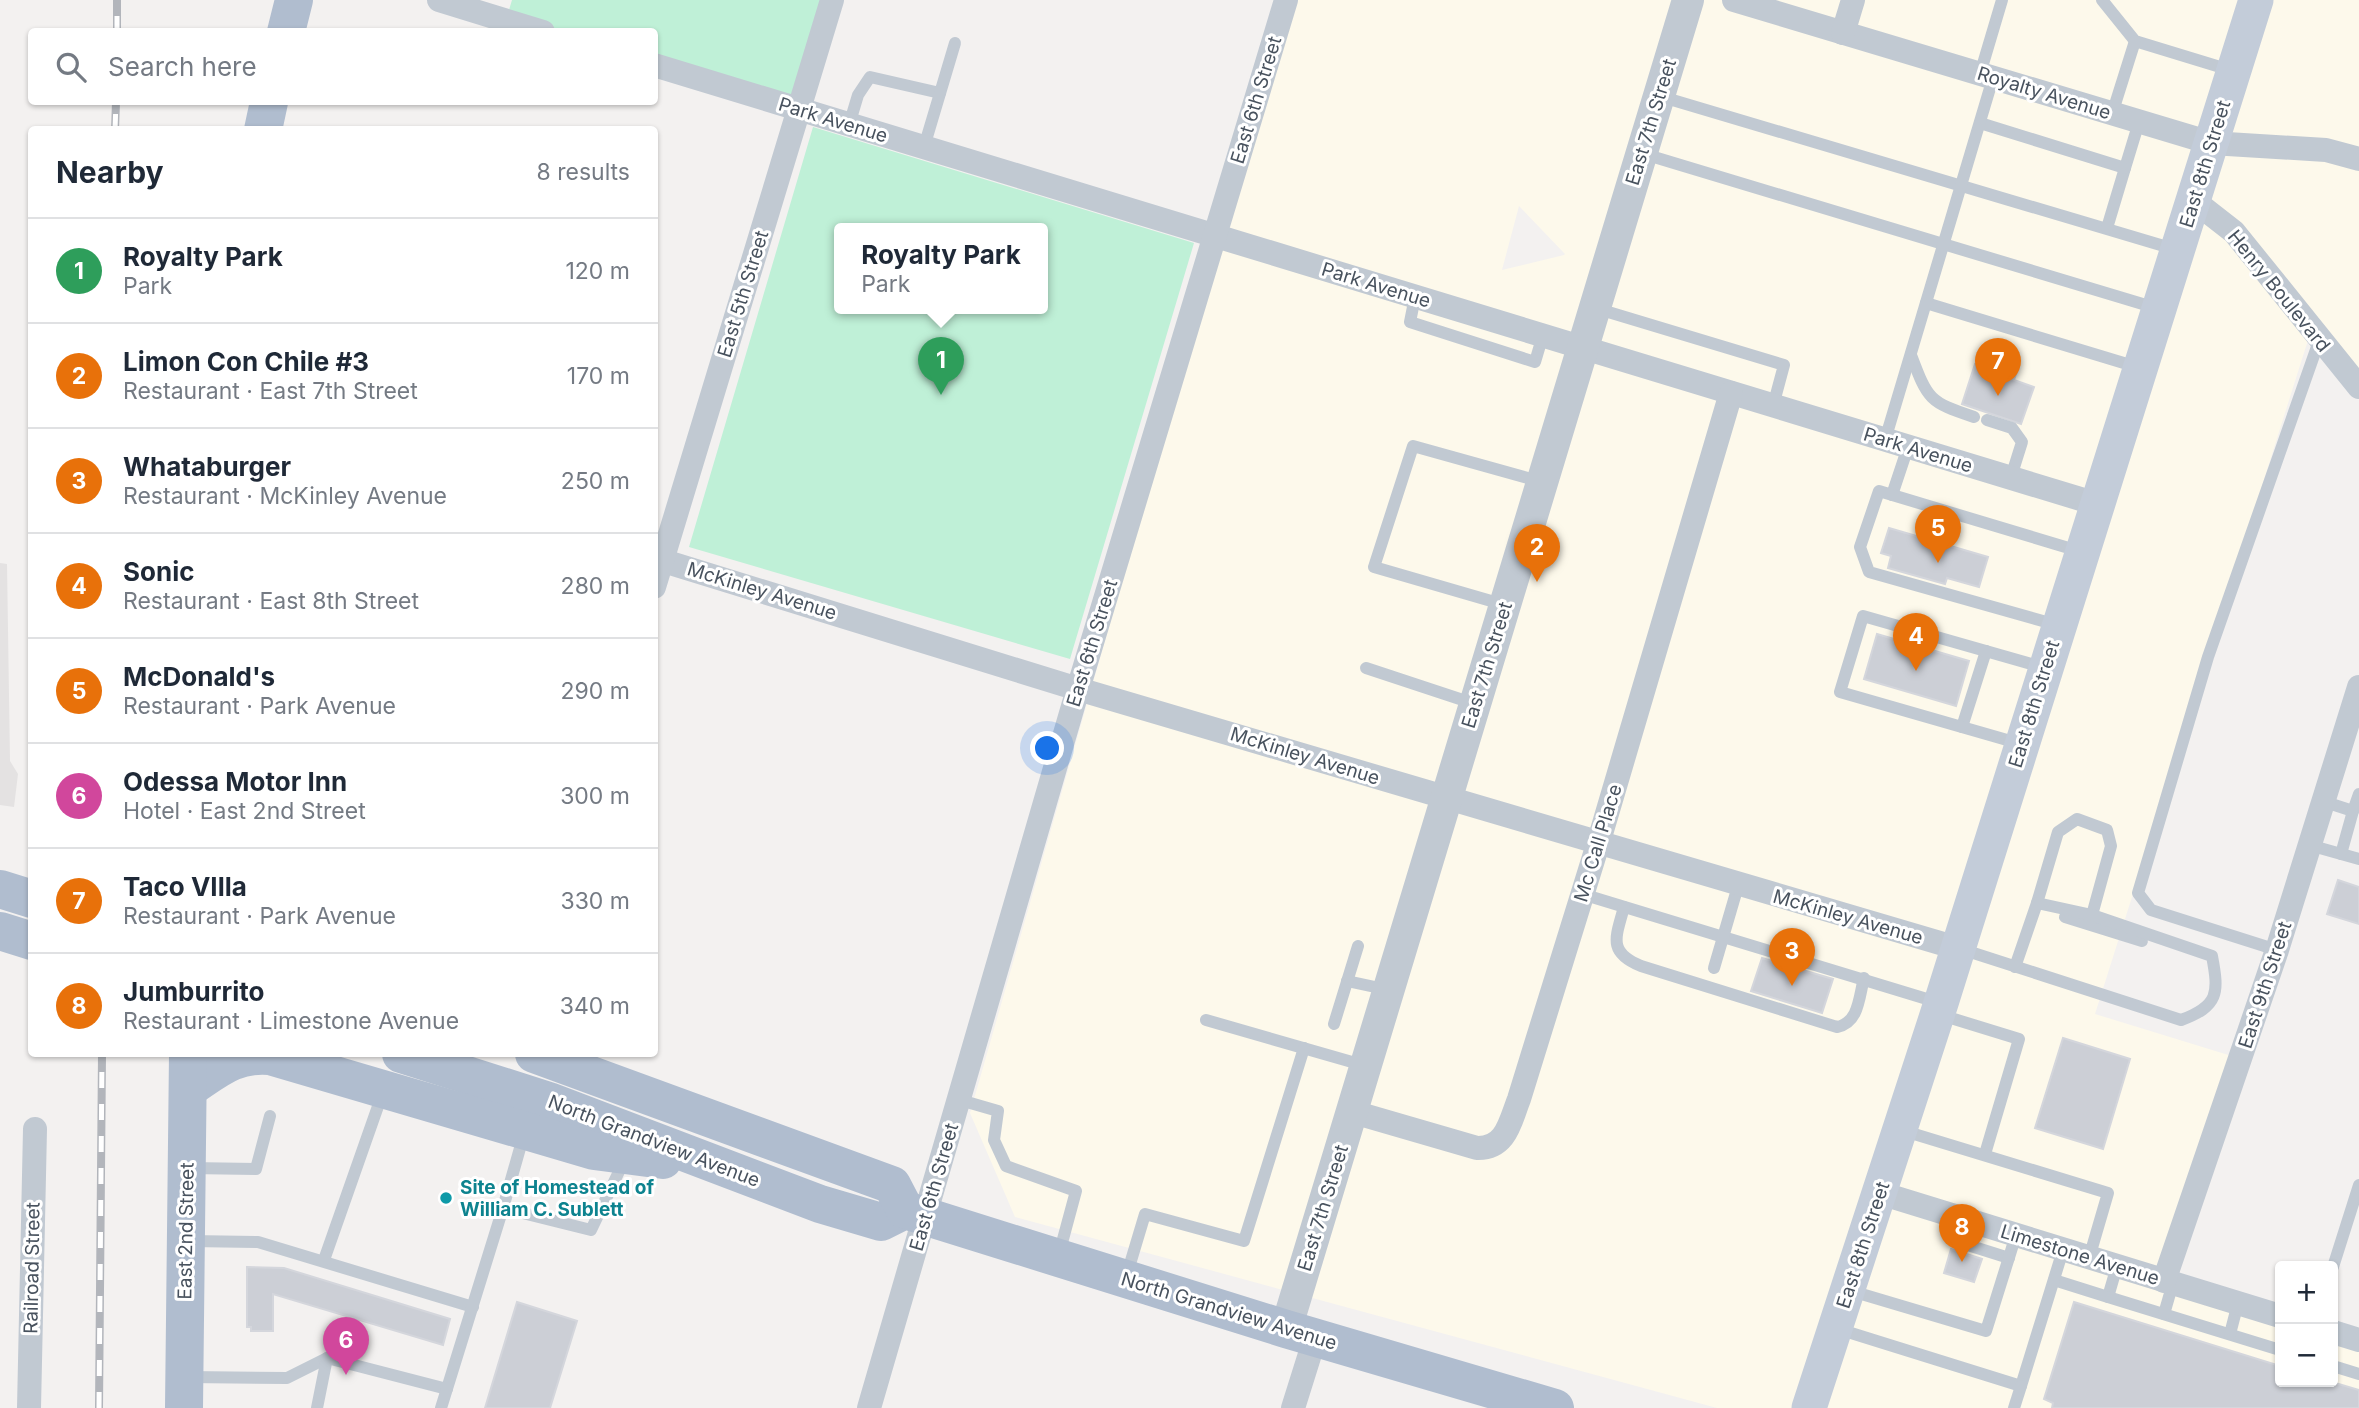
<!DOCTYPE html>
<html lang="en">
<head>
<meta charset="utf-8">
<style>
	body { margin:0; font-family:Inter,sans-serif; background:#f6f6f7; color:#1f2937 }
	.controls { position:absolute; right:21px; bottom:21px; display:grid; overflow:hidden; border-radius:7px; box-shadow:0 2px 5px #0004 }
	.controls button { width:63px; height:63px; display:grid; place-items:center; padding:0; border:0; border-bottom:2px solid #e0e1e3; background:#fff; color:#1f2937; font:35px sans-serif }
	.you { position:absolute; left:1048px; top:749px; width:24px; height:24px; margin:-18px; border:5px solid #fff; border-radius:50%; background:#1a73e8; box-shadow:0 0 0 10px #1a73e833 }
	.badge { display:grid; place-items:center; width:46px; height:46px; border-radius:50%; background:#165ee7; color:#fff; font-size:23px; font-weight:700 }
	.pin { position:absolute; translate:-50% -58px; filter:drop-shadow(0 2px 4px #0008) }
	.pin::after { content:''; position:absolute; top:37px; width:24px; height:21px; background:inherit; clip-path:polygon(0 0,100% 0,50% 100%) }
	.popup { position:absolute; left:834px; top:223px; width:214px; height:91px; box-sizing:border-box; display:grid; place-content:center; border-radius:7px; background:#fff; filter:drop-shadow(0 2px 5px #0005); font-size:23px; white-space:nowrap; color:#747a83 }
	.popup b { font-size:26px; color:#1f2937 }
	.popup::after { content:''; position:absolute; left:50%; top:100%; margin-left:-14px; border:14px solid transparent; border-top-color:#fff }
	.list { margin:0; padding:0; list-style:none }
	h2 { display:flex; justify-content:space-between; align-items:center; height:91px; margin:0; padding:0 28px; font-size:30px }
	h2 small { font-size:23px; font-weight:400; color:#747a83 }
	.list li { display:grid; grid-template-columns:46px 1fr auto; gap:21px; align-items:center; box-sizing:border-box; height:105px; padding:0 28px; border-top:2px solid #e0e1e3 }
	.list b { display:block; font-size:26px; white-space:nowrap }
	.list p { margin:0; font-size:23px; white-space:nowrap; color:#747a83 }
	.list em { font-size:23px; font-style:normal; color:#747a83 }
	.icon { flex:none; width:38px; height:38px; fill:none; stroke:currentColor; stroke-width:2; stroke-linecap:round; stroke-linejoin:round }
	.map { position:relative; flex:none; width:2359px; height:1408px; overflow:hidden }
	.search { position:absolute; background:#fff; box-shadow:0 2px 5px #0004; left:28px; top:28px; width:630px; height:77px; display:flex; align-items:center; gap:18px; box-sizing:border-box; padding:0 24px; border-radius:7px; color:#747a83; font-size:26px }
	.panel { position:absolute; background:#fff; box-shadow:0 2px 5px #0004; left:28px; top:126px; width:630px; height:931px; border-radius:7px }
	.map>svg:first-child { display:block }
	.commercial { fill:#fdf9eb; fill-rule:evenodd }
	.education { fill:#e4e2e2 }
	.green { fill:#bff0d7; fill-rule:evenodd }
	.building { fill:#cccfd6; stroke:#d4d6dc; stroke-width:2 }
	.lines { fill:none; stroke-linecap:round; stroke-linejoin:round }
	.service { stroke:#c1c9d2; stroke-width:12 }
	.minor { stroke:#c1c9d2; stroke-width:24 }
	.tertiary { stroke:#c1c9d2; stroke-width:32 }
	.secondary { stroke:#c3ccd9; stroke-width:35 }
	.primary { stroke:#b0bdcf; stroke-width:38 }
	.rail-casing { stroke:#b2b5bb; stroke-width:8 }
	.rail { stroke:#fff; stroke-width:5; stroke-dasharray:16; stroke-linecap:butt }
	.culture-dot { fill:#0f9aa8; stroke:#fff; stroke-width:2.5 }
	.labels { text-anchor:middle; dominant-baseline:central; stroke-width:6; stroke-linejoin:round; paint-order:stroke }
	.street-label { font-size:19px; fill:#48525e; stroke:#fff }
	.culture-label { font-size:19px; font-weight:bold; fill:#0d838f; stroke:#fff; text-anchor:start }
</style>
</head>
<body>
<div class="map">
<svg width="2359" height="1408" viewBox="0 0 2359 1408">
	<rect width="100%" height="100%" fill="#f3f1f0"/>
	<path class="commercial" d="M1288,0H2359V396L2309,337L2095,1014L2235,1057L2164,1280L2280,1316V1382H2333V1332L2359,1340V1408H1717L1015,1217L970,1113ZM1519,206L1565,254L1564,255L1502,270Z"/>
	<polygon class="education" points="0,563 7,564 10,761 18,774 14,807 0,805"/>
	<g class="green">
		<polygon points="512,0 832,0 799,109 655,65 654,32 543,31 506,20"/>
		<path d="M813,127L1194,243L1070,659L689,547ZM839,229H1042V309H839Z"/>
	</g>
	<g class="building">
		<polygon points="2001,363 2018,368 2014,380 2034,387 2021,424 1962,404 1975,364 1998,372"/>
		<polygon points="1889,528 1988,557 1979,587 1947,578 1945,584 1888,568 1891,556 1881,553"/>
		<polygon points="1877,634 1969,661 1956,706 1864,679"/>
		<polygon points="2338,880 2359,887 2359,924 2327,914"/>
		<polygon points="1762,958 1833,979 1822,1013 1751,991"/>
		<polygon points="2063,1038 2130,1059 2103,1149 2035,1128"/>
		<polygon points="1951,1249 1982,1259 1974,1282 1944,1273"/>
		<polygon points="247,1267 284,1268 450,1319 443,1345 273,1294 273,1331 251,1331 251,1327 247,1327"/>
		<polygon points="517,1302 577,1321 550,1408 485,1408"/>
		<polygon points="2074,1302 2280,1366 2280,1382 2332,1382 2359,1390 2359,1408 2052,1408 2053,1403 2044,1399"/>
	</g>
	<g class="lines">
		<g class="service">
			<polyline points="2102,0 2135,41 2230,70"/>
			<polyline points="1980,74 2002,0"/>
			<polyline points="1659,96 2174,249"/>
			<polyline points="2112,114 2135,41"/>
			<polyline points="1980,123 2125,168 2107,228"/>
			<polyline points="849,125 858,95 870,77 940,93"/>
			<polyline points="924,147 955,43"/>
			<polyline points="1644,154 2156,308"/>
			<polyline points="2125,168 2139,122"/>
			<polyline points="1415,297 1410,322 1535,362 1543,335"/>
			<polyline points="1926,303 2137,367"/>
			<polyline points="1595,308 1784,365 1773,406"/>
			<path d="M1911,355C1928,400 1929,402 1974,417"/>
			<polyline points="1987,420 2012,428 2022,442 2011,477"/>
			<polyline points="1885,440 1993,78"/>
			<polyline points="1892,495 1908,447"/>
			<polyline points="1505,605 1374,567 1413,446 1542,482"/>
			<polyline points="2057,625 1869,572 1860,547 1879,491 2082,552"/>
			<polyline points="1366,668 1475,704"/>
			<polyline points="1962,727 1986,651"/>
			<polyline points="2021,744 1840,692 1863,616 2045,668"/>
			<polyline points="2322,801 2353,811 2341,854"/>
			<polyline points="2353,811 2359,794"/>
			<polyline points="2309,845 2359,859"/>
			<polyline points="1582,894 1940,1003"/>
			<polyline points="2037,903 2058,832 2077,819 2107,830 2111,846 2092,915"/>
			<path d="M1624,907C1616,937 1607,952 1641,966L1837,1027C1859,1023 1859,997 1864,978"/>
			<polyline points="2065,917 2142,941"/>
			<path d="M1961,949L2181,1020C2219,1006 2219,993 2212,956L2092,915L2037,903L2015,967"/>
			<polyline points="2277,950 2151,910 2138,893 2208,657 2319,341"/>
			<polyline points="1714,968 1738,886"/>
			<polyline points="1347,981 1389,990"/>
			<polyline points="1941,1015 2019,1039 1985,1154"/>
			<polyline points="1206,1020 1366,1066"/>
			<polyline points="1334,1024 1358,946"/>
			<polyline points="960,1100 998,1111 994,1140 1006,1166 1076,1191 1059,1254"/>
			<polyline points="1901,1130 2108,1193 2089,1258"/>
			<polyline points="189,1168 256,1169 270,1116"/>
			<polyline points="503,1208 524,1134"/>
			<polyline points="1955,1217 1950,1235 1955,1241 2009,1258"/>
			<polyline points="190,1241 258,1242 473,1307"/>
			<polyline points="324,1260 383,1092"/>
			<polyline points="2333,1267 2359,1185"/>
			<polyline points="1127,1274 1145,1214 1244,1241 1304,1048"/>
			<polyline points="2054,1280 2108,1297 2117,1266"/>
			<polyline points="1848,1290 1986,1331 2016,1235"/>
			<polyline points="2108,1297 2280,1350"/>
			<polyline points="2164,1314 2173,1283"/>
			<polyline points="1835,1328 2021,1386 2063,1250"/>
			<polyline points="2230,1334 2238,1303"/>
			<polyline points="2333,1366 2359,1374"/>
			<polyline points="187,1377 287,1378 327,1358 447,1389"/>
			<polyline points="317,1408 327,1358"/>
			<polyline points="441,1408 503,1208 591,1230 625,1159"/>
			<polyline points="2014,1408 2021,1386"/>
		</g>
		<g class="minor">
			<polyline points="439,0 543,32"/>
			<polyline points="1734,0 2211,143 2326,150 2359,159"/>
			<polyline points="1843,33 1853,0"/>
			<polyline points="654,65 2097,504"/>
			<polyline points="2193,200 2234,232 2359,387"/>
			<polyline points="654,558 1078,689 1957,948"/>
			<polyline points="654,587 832,0"/>
			<path d="M1353,1112L1477,1148C1506,1149 1510,1122 1519,1099L1598,844L1731,393"/>
			<polyline points="1880,1193 2280,1316"/>
			<polyline points="2164,1281 2277,950 2359,687"/>
			<polyline points="2333,1332 2359,1340"/>
			<polyline points="29,1408 35,1129"/>
			<polyline points="869,1408 1078,689 1286,0"/>
			<polyline points="1293,1408 1315,1338"/>
		</g>
		<polyline class="tertiary" points="1286,1329 1688,0"/>
		<polyline class="secondary" points="1809,1408 1941,1003 2256,0"/>
		<g class="primary">
			<polyline points="286,32 294,0"/>
			<polyline points="263,130 269,102"/>
			<polyline points="0,889 32,899"/>
			<polyline points="0,931 32,941"/>
			<polyline points="401,1054 549,1101 820,1204 881,1222 905,1210 1286,1329 1555,1408"/>
			<polyline points="534,1054 892,1185 905,1210"/>
			<path d="M188,1089C217,1070 234,1053 270,1056L594,1151L663,1160"/>
			<polyline points="184,1408 188,1054"/>
		</g>
		<g class="rail-casing">
			<g id="rail">
				<polyline points="117,32 117,0"/>
				<polyline points="115,130 116,102"/>
				<polyline points="99,1408 102,1054"/>
			</g>
		</g>
		<use href="#rail" class="rail"/>
	</g>
	<circle class="culture-dot" cx="446" cy="1198" r="7"/>
	<g class="labels">
		<g class="street-label">
			<text transform="translate(2044 93) rotate(17)">Royalty Avenue</text>
			<text transform="translate(1256 100) rotate(-73)">East 6th Street</text>
			<text transform="translate(833 120) rotate(17)">Park Avenue</text>
			<text transform="translate(1651 122) rotate(-73)">East 7th Street</text>
			<text transform="translate(2205 164) rotate(-73)">East 8th Street</text>
			<text transform="translate(1376 285) rotate(17)">Park Avenue</text>
			<text transform="translate(2279 291) rotate(51)">Henry Boulevard</text>
			<text transform="translate(743 294) rotate(-73)">East 5th Street</text>
			<text transform="translate(1918 450) rotate(17)">Park Avenue</text>
			<text transform="translate(762 591) rotate(17)">McKinley Avenue</text>
			<text transform="translate(1092 643) rotate(-73)">East 6th Street</text>
			<text transform="translate(1487 665) rotate(-73)">East 7th Street</text>
			<text transform="translate(2034 704) rotate(-73)">East 8th Street</text>
			<text transform="translate(1305 756) rotate(17)">McKinley Avenue</text>
			<text transform="translate(1598 843) rotate(-73)">Mc Call Place</text>
			<text transform="translate(1848 917) rotate(16)">McKinley Avenue</text>
			<text transform="translate(2265 985) rotate(-72)">East 9th Street</text>
			<text transform="translate(654 1141) rotate(21)">North Grandview Avenue</text>
			<text transform="translate(934 1187) rotate(-74)">East 6th Street</text>
			<text transform="translate(1323 1208) rotate(-73)">East 7th Street</text>
			<text transform="translate(186 1231) rotate(-89)">East 2nd Street</text>
			<text transform="translate(1863 1245) rotate(-72)">East 8th Street</text>
			<text transform="translate(2080 1255) rotate(17)">Limestone Avenue</text>
			<text transform="translate(32 1268) rotate(-89)">Railroad Street</text>
			<text transform="translate(1229 1311) rotate(17)">North Grandview Avenue</text>
		</g>
		<g class="culture-label">
			<text x="460" y="1187">Site of Homestead of<tspan x="460" dy="22">William C. Sublett</tspan></text>
		</g>
	</g>
</svg>
<div class="controls">
<button>+</button>
<button>−</button>
</div>
<div class="you"></div>
<div class="pin badge" style="left:941px;top:395px;background:#2e9e5b">1</div>
<div class="popup"><b>Royalty Park</b>Park</div>
<div class="pin badge" style="left:1537px;top:582px;background:#e8710a">2</div>
<div class="pin badge" style="left:1792px;top:986px;background:#e8710a">3</div>
<div class="pin badge" style="left:1916px;top:671px;background:#e8710a">4</div>
<div class="pin badge" style="left:1938px;top:563px;background:#e8710a">5</div>
<div class="pin badge" style="left:346px;top:1375px;background:#d1479c">6</div>
<div class="pin badge" style="left:1998px;top:396px;background:#e8710a">7</div>
<div class="pin badge" style="left:1962px;top:1262px;background:#e8710a">8</div>
<div class="search"><svg class="icon" aria-label="search" viewBox="0 0 24 24"><circle cx="10" cy="10" r="6"/><path d="M15 15l6 6"/></svg>Search here</div>
<section class="panel">
<h2>Nearby<small>8 results</small></h2>
<ul class="list">
<li><span class="badge" style="background:#2e9e5b">1</span><div><b>Royalty Park</b><p>Park</p></div><em>120 m</em></li>
<li><span class="badge" style="background:#e8710a">2</span><div><b>Limon Con Chile #3</b><p>Restaurant · East 7th Street</p></div><em>170 m</em></li>
<li><span class="badge" style="background:#e8710a">3</span><div><b>Whataburger</b><p>Restaurant · McKinley Avenue</p></div><em>250 m</em></li>
<li><span class="badge" style="background:#e8710a">4</span><div><b>Sonic</b><p>Restaurant · East 8th Street</p></div><em>280 m</em></li>
<li><span class="badge" style="background:#e8710a">5</span><div><b>McDonald's</b><p>Restaurant · Park Avenue</p></div><em>290 m</em></li>
<li><span class="badge" style="background:#d1479c">6</span><div><b>Odessa Motor Inn</b><p>Hotel · East 2nd Street</p></div><em>300 m</em></li>
<li><span class="badge" style="background:#e8710a">7</span><div><b>Taco VIlla</b><p>Restaurant · Park Avenue</p></div><em>330 m</em></li>
<li><span class="badge" style="background:#e8710a">8</span><div><b>Jumburrito</b><p>Restaurant · Limestone Avenue</p></div><em>340 m</em></li>
</ul>
</section>
</div>
</body>
</html>
